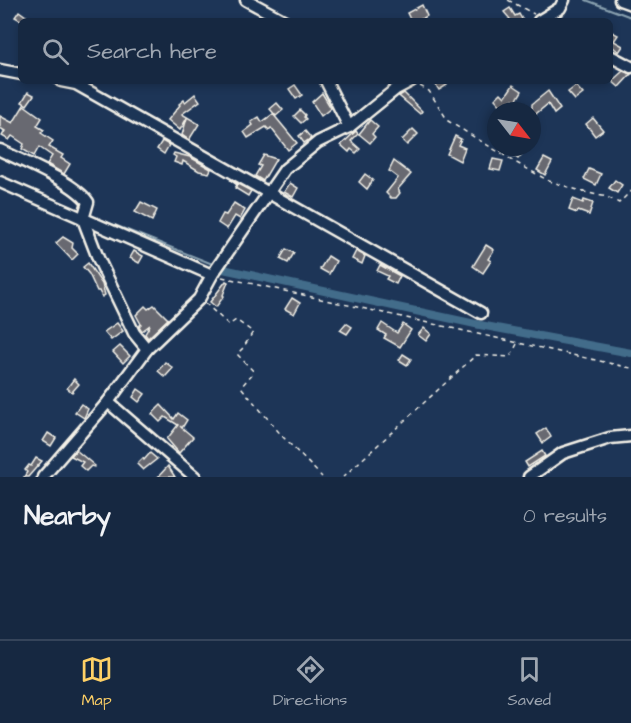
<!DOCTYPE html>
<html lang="en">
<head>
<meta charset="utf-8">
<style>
	body { margin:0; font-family:"Architects Daughter",sans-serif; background:#23344c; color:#f1f3f6 }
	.compass { position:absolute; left:487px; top:102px; width:54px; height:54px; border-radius:50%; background:#162841; box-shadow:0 3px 9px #0003; rotate:121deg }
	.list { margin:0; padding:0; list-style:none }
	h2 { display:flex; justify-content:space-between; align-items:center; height:78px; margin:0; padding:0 24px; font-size:26px }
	h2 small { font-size:20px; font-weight:400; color:#9ea6b1 }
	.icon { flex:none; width:33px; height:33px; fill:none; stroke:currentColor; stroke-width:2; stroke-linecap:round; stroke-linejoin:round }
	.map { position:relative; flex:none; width:631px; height:477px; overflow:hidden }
	.search { position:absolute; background:#162841; box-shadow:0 3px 9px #0003; left:18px; right:18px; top:18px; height:66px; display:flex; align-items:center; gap:15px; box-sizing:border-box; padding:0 21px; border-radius:9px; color:#9ea6b1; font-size:22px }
	.sheet { height:162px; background:#162841 }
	nav { display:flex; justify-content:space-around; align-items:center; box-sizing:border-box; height:84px; border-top:2px solid #35445a; background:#162841; font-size:16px; color:#9ea6b1 }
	nav a { display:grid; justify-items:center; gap:3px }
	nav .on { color:#ffd166 }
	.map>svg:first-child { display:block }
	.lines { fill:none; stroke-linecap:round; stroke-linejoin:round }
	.stream { stroke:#89a1b0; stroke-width:2 }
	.canal { stroke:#426c8a; stroke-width:8 }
	.building { fill:#686971; stroke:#f4f1e8; stroke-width:1.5 }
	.minor-casing { stroke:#f4f1e8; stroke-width:15 }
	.path { stroke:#f4f1e8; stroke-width:1.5; stroke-dasharray:4.5 4.5; stroke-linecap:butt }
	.minor { stroke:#1d3557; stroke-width:10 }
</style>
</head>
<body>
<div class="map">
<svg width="631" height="477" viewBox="0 0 631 477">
	<rect width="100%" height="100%" fill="#1d3557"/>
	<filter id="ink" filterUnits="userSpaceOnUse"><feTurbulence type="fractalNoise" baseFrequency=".0167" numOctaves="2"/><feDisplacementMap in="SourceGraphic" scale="12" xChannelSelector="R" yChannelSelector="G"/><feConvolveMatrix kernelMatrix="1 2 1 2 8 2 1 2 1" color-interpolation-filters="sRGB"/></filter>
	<g filter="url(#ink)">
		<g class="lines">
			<g class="stream">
				<polyline points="586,0 631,17"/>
				<polyline points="87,214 215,265"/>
			</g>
			<polyline class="canal" points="223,269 480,325 631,353"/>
		</g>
		<g class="building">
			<polygon points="422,5 427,16 418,21 411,21 407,13"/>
			<polygon points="510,8 515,16 519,14 523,21 507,21 510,19 504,12"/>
			<polygon points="19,11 26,16 36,21 22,21 15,17"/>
			<polygon points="610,31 618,35 614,41 623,46 619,52 612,46 610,49"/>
			<polygon points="623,71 631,74 619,87 612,81"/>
			<polygon points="433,81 444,81 447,85 439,90"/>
			<polygon points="295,85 302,95 296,99 289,89"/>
			<polygon points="513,85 522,91 516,101 513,99 503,108 495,99 501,93 505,97"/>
			<polygon points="576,86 583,94 575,100 568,92"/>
			<polygon points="548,91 560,109 554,114 548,104 532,117 532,104"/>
			<polygon points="28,92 34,95 27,105 22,102"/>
			<polygon points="322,93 331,108 321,116 312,102"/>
			<polygon points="404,93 422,111 420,114 399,96"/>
			<polygon points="195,94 200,101 182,114 199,124 189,140 182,135 187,118 180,130 168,120 180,105 179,104 184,100 185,102"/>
			<polygon points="277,103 283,110 276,116 270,109"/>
			<polygon points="24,105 42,118 37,126 44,130 41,133 53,141 49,147 63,155 61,158 70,164 64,174 47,164 52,156 39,147 34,156 22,149 24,144 12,136 9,140 2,136 5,131 0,128 0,116 13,123"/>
			<polygon points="300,110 305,115 304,117 306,119 301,123 294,116"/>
			<polygon points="273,114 297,143 288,150 271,128 269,130 266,127 248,138 244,132 253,125 251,122 259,117 262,122"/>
			<polygon points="593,118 603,130 595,136 586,124"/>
			<polygon points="370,120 378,127 372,134 375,137 370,143 359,134"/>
			<polygon points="413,129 418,134 407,145 402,140"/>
			<polygon points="305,131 311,138 304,143 299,136"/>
			<polygon points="356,131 358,134 351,141 360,149 356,153 351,149 349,152 341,145"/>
			<polygon points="455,136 461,139 458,145 465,148 460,161 447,154"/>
			<polygon points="162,141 169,145 164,154 157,149"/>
			<polygon points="503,147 520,147 525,150 518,159 510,153 509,155 501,151"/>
			<polygon points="174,153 190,157 211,169 209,173 199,171 183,161 182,165 174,162 176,157 173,155"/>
			<polygon points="264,155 276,159 263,181 255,176 261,166 258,165"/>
			<polygon points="544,158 552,162 545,175 537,170"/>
			<polygon points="493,159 503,161 500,171 490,169"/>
			<polygon points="394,161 411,174 398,189 400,193 396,198 391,198 386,193 398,178 389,171"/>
			<polygon points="589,169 601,174 596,185 584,179"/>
			<polygon points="365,174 373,180 367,189 359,182"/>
			<polygon points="230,180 251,191 248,196 235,188 237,185"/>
			<polygon points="615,180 622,185 617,193 609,188"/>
			<polygon points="290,183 298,188 293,197 284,192"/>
			<polygon points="573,199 583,203 584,200 593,203 589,215 578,211 577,213 569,210"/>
			<polygon points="141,202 157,210 152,221 135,212"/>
			<polygon points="234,203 245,210 240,219 235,216 227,229 218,223 223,214 226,215"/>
			<polygon points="63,237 73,243 72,248 78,254 72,260 56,243"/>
			<polygon points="486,245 494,250 488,259 491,261 483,273 473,266"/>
			<polygon points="286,249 294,253 288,263 280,259"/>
			<polygon points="134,251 143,256 139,263 130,258"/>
			<polygon points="356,251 365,256 362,264 352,259"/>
			<polygon points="328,256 336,261 329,274 320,269"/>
			<polygon points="88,263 102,284 105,295 102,297 99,291 97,291 89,274 83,267"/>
			<polygon points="380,265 400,276 396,284 386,279 388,276 377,271"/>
			<polygon points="226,281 228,282 223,295 224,296 216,307 210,302"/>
			<polygon points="292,298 300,303 294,314 285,309"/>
			<polygon points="154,305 168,319 148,338 145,334 150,325 142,331 139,326 141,324 136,315 145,306 148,309"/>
			<polygon points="117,323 123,331 111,340 104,332"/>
			<polygon points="346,323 352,327 347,334 340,330"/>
			<polygon points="382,323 397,333 403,324 411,330 400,347 384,338 386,335 378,330"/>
			<polygon points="424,328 431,334 426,341 418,335"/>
			<polygon points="120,346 130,356 123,363 113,352"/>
			<polygon points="403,354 411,359 407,365 399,360"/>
			<polygon points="165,362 173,368 165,377 158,371"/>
			<polygon points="74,379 79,384 72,392 67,388"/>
			<polygon points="138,389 145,394 139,402 133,397"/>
			<polygon points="81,404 88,409 84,418 75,412"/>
			<polygon points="161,405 174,419 178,413 187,420 182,428 180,426 193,437 179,453 167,439 178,425 165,417 160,422 152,414"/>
			<polygon points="546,428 551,437 543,443 537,434"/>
			<polygon points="48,433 56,438 51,446 43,441"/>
			<polygon points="76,450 95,466 94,467 91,466 86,471 80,466 83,462 71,456"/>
			<polygon points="542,451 545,456 528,467 525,462"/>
			<polygon points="150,453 157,459 143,470 137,464 143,458 144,460"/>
			<polygon points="36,458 42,461 28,477 24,477 27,472 25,470 29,465 31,466"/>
			<polygon points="168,466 175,477 158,477"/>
		</g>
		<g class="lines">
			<g class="minor-casing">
				<g id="minor">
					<polyline points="246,0 285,21"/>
					<polyline points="620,0 631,4"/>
					<polyline points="539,21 560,8 564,0"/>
					<polyline points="610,56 631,67"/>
					<polyline points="0,70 21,74"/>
					<polyline points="61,81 76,84 481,313"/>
					<polyline points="326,81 349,127"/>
					<path d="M0,150C24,162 74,182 88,202L83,219L98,258L134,333L147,349"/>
					<polyline points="0,182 212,275"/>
					<polyline points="108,402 195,477"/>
					<polyline points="43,477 108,402 147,349 199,299 212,275 285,169 318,142 349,127 396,89 411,81"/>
					<polyline points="529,477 563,453 610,438 631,436"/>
				</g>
			</g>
			<g class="path">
				<polyline points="508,0 534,14"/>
				<polyline points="420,86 429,91 448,121 515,162 549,181 584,192 607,197 619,203 631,191"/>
				<polyline points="222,277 631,368"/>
				<polyline points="205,303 229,325 236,320 253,332 243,348 237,354 254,372 241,387 283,437 322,477"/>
				<polyline points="343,477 476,355 510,357 517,344"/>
			</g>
			<use href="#minor" class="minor"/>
		</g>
	</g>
</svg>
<svg class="compass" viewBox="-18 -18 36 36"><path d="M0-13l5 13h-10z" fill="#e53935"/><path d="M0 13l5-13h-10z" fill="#9ea6b1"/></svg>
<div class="search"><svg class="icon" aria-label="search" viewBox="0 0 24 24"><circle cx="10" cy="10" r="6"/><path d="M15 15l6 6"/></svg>Search here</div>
</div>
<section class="sheet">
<h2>Nearby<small>0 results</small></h2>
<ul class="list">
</ul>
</section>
<nav>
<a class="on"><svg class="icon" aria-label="map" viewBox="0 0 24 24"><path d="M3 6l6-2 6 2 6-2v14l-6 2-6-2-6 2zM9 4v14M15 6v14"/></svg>Map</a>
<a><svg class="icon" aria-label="directions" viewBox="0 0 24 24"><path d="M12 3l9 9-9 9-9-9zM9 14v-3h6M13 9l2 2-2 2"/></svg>Directions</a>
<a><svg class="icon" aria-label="saved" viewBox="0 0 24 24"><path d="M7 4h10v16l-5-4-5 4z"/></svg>Saved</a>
</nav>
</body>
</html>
